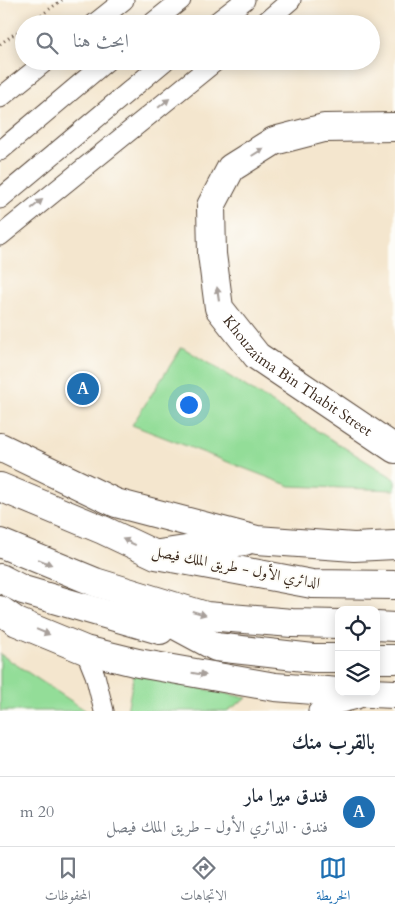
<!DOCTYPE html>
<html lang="ar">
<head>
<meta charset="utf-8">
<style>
	body { margin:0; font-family:Cardo,Amiri,serif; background:#f6f6f7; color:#1f2937; direction:rtl }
	.controls { position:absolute; right:15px; bottom:15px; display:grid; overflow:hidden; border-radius:10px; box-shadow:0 2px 12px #0003 }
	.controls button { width:45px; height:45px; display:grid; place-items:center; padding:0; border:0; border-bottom:1px solid #e0e1e3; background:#fff; color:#1f2937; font:25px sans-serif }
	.you { position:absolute; left:188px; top:404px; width:18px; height:18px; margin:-12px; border:4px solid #fff; border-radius:50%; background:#1a73e8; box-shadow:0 0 0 8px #1a73e833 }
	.badge { display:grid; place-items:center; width:32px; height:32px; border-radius:50%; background:#1f6fb2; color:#fff; font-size:16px; font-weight:700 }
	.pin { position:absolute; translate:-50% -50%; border:2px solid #fff; box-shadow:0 1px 5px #0006 }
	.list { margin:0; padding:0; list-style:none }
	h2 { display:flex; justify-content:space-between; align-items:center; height:65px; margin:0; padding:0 20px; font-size:21px }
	h2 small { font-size:16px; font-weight:400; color:#747a83 }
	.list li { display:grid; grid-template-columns:32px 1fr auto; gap:15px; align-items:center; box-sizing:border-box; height:70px; padding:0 20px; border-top:1px solid #e0e1e3 }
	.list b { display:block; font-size:19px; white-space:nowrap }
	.list p { margin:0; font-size:16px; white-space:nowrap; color:#747a83 }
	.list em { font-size:16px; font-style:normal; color:#747a83 }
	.icon { flex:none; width:28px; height:28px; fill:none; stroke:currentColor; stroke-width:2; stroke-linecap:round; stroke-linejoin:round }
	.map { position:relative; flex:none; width:395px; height:711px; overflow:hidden; direction:ltr }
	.search { position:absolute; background:#fff; box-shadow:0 2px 12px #0003; left:15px; right:15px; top:15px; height:55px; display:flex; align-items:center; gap:12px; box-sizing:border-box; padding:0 18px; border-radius:28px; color:#747a83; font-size:19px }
	.sheet { height:135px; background:#fff }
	nav { display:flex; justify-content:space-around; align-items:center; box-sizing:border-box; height:70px; border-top:1px solid #e0e1e3; background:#fff; font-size:14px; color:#747a83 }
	nav a { display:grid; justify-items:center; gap:2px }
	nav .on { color:#1f6fb2 }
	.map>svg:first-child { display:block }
	.green { fill:#93dd98; stroke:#67845b }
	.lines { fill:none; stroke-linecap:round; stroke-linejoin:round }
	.lane-casing { stroke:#574638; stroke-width:21 }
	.street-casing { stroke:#574638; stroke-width:30 }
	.secondary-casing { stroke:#574638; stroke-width:30 }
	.highway-casing { stroke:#574638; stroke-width:30 }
	.path { stroke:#574638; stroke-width:3; stroke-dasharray:1 4; stroke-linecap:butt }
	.lane { stroke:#fff; stroke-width:19 }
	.street { stroke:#fff; stroke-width:28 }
	.secondary { stroke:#fff; stroke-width:28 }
	.highway { stroke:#fff; stroke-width:28 }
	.oneway { fill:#a79f9a }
	.labels { text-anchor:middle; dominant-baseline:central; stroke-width:4; stroke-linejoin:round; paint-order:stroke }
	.street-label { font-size:15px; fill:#3b2a1e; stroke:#fdfcf7 }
</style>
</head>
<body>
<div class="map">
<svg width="395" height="711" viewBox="0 0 395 711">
	<rect width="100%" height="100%" fill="#fdfcf7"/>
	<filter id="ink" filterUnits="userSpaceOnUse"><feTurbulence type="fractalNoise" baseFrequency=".02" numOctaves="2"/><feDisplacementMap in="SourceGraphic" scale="10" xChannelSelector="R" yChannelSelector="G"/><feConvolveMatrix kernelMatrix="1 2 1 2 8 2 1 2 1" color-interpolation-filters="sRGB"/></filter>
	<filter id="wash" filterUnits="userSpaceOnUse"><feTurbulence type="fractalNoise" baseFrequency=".0096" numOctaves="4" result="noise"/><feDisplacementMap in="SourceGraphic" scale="20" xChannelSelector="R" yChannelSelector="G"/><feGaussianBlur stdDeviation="1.12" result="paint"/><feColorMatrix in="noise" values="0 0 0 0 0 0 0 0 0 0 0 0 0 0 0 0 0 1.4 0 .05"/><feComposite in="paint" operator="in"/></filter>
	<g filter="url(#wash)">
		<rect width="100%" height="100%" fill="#f4e6ce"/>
		<g class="green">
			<polygon points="182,347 395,479 395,490 290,486 132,425"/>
			<polygon points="0,654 85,710 84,711 0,711"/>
			<polygon points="134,674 247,698 227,711 127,711"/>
		</g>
	</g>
	<g filter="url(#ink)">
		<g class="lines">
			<g class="lane-casing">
				<g id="lane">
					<polyline points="94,24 124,0"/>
					<polyline points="151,24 181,0"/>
					<polyline points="214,24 245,0"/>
					<polyline points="263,24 291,0"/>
					<polyline points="0,98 46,61"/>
					<polyline points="0,151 107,61"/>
					<polyline points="0,199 165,61"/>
					<polyline points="0,236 216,61"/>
					<polyline points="85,650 95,675 104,711"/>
					<polyline points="318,711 333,705 357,699"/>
				</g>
			</g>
			<g class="street-casing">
				<g id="street">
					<path id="s1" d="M395,127L324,128L274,141L231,168L211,206L212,254L219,308L257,356L395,449"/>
					<polyline points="0,610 17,622 85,650 138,663 275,687 339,692"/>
					<polyline points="347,692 395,694"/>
				</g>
			</g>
			<g class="secondary-casing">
				<g id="secondary">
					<polyline points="0,447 116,503 257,540 354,547 395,545"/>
					<polyline points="159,554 245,541"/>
					<polyline points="0,578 23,590 160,630"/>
					<polyline points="125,598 216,647 313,658 339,658"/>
					<polyline points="376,659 395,659"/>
				</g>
			</g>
			<g class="highway-casing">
				<g id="highway">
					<polyline points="0,487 103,530 156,555 312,584 395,585"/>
					<polyline points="0,543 95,582 206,616 292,623 339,624"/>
					<polyline points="376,626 395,627"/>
				</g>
			</g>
			<g class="path">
				<polyline points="29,24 62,0"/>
				<polyline points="0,44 24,27"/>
			</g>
			<use href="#lane" class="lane"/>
			<use href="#street" class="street"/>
			<use href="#secondary" class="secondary"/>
			<use href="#highway" class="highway"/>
		</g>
		<defs><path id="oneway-solid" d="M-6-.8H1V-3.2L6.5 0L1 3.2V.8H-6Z" transform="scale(1.25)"/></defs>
		<g class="oneway">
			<use href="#oneway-solid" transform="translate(164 103) rotate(-39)"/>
			<use href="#oneway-solid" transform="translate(258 152) rotate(-32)"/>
			<use href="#oneway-solid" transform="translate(37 204) rotate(-39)"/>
			<use href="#oneway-solid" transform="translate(218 294) rotate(-98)"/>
			<use href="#oneway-solid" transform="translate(129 542) rotate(-155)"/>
			<use href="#oneway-solid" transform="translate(45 562) rotate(22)"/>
			<use href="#oneway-solid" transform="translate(199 613) rotate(16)"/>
			<use href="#oneway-solid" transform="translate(43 632) rotate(22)"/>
			<use href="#oneway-solid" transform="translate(199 674) rotate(10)"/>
		</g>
	</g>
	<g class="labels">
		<g class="street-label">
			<text stroke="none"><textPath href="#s1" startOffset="424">Khouzaima Bin Thabit Street</textPath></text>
			<text transform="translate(236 567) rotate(11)">الدائري الأول - طريق الملك فيصل</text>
		</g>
	</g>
</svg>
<div class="controls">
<button><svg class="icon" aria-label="locate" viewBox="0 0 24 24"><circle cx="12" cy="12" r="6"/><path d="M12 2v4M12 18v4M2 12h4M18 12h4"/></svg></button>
<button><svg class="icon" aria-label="layers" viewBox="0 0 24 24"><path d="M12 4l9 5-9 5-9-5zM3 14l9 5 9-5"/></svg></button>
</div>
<div class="you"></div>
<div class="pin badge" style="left:83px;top:389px">A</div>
<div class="search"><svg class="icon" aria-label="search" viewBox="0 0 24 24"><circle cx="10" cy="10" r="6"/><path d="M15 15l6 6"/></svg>ابحث هنا</div>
</div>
<section class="sheet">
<h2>بالقرب منك<small></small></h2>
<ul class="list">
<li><span class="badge">A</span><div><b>فندق ميرا مار</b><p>فندق · الدائري الأول - طريق الملك فيصل</p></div><em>20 m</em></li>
</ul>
</section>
<nav>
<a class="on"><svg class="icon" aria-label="map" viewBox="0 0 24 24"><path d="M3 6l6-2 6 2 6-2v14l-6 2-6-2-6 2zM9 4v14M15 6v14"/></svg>الخريطة</a>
<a><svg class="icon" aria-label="directions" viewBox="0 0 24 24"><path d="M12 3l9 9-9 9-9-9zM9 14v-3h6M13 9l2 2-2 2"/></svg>الاتجاهات</a>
<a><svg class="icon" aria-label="saved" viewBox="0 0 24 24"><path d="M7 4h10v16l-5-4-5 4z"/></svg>المحفوظات</a>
</nav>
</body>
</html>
